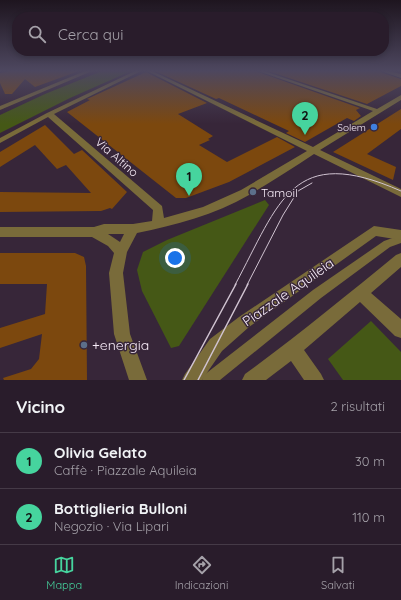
<!DOCTYPE html>
<html lang="it">
<head>
<meta charset="utf-8">
<style>
	body { margin:0; font-family:Quicksand,sans-serif; background:#312533; color:#f1f3f6 }
	.you { position:absolute; left:175px; top:258px; width:14px; height:14px; margin:-10px; border:3px solid #fff; border-radius:50%; background:#1a73e8; box-shadow:0 0 0 6px #1a73e833 }
	.badge { display:grid; place-items:center; width:26px; height:26px; border-radius:50%; background:#46d49e; color:#111; font-size:13px; font-weight:700 }
	.pin { position:absolute; translate:-50% -33px; filter:drop-shadow(0 1px 2px #0008) }
	.pin::after { content:''; position:absolute; top:21px; width:14px; height:12px; background:inherit; clip-path:polygon(0 0,100% 0,50% 100%) }
	.list { margin:0; padding:0; list-style:none }
	h2 { display:flex; justify-content:space-between; align-items:center; height:52px; margin:0; padding:0 16px; font-size:17px }
	h2 small { font-size:13px; font-weight:400; color:#a5a1a9 }
	.list li { display:grid; grid-template-columns:26px 1fr auto; gap:12px; align-items:center; box-sizing:border-box; height:56px; padding:0 16px; border-top:1px solid #453a47 }
	.list b { display:block; font-size:15px; white-space:nowrap }
	.list p { margin:0; font-size:13px; white-space:nowrap; color:#a5a1a9 }
	.list em { font-size:13px; font-style:normal; color:#a5a1a9 }
	.icon { flex:none; width:22px; height:22px; fill:none; stroke:currentColor; stroke-width:2; stroke-linecap:round; stroke-linejoin:round }
	.map { position:relative; flex:none; width:401px; height:380px; overflow:hidden }
	.search { position:absolute; background:#291c2b; box-shadow:0 2px 6px #0003; left:12px; right:12px; top:12px; height:44px; display:flex; align-items:center; gap:10px; box-sizing:border-box; padding:0 14px; border-radius:16px; color:#a5a1a9; font-size:15px }
	.sheet { height:164px; background:#291c2b }
	nav { display:flex; justify-content:space-around; align-items:center; box-sizing:border-box; height:56px; border-top:1px solid #453a47; background:#291c2b; font-size:11px; color:#a5a1a9 }
	nav a { display:grid; justify-items:center; gap:2px }
	nav .on { color:#46d49e }
	.map>svg:first-child { display:block }
	.green { fill:#455816 }
	.building { fill:#7c480e }
	.lines { fill:none; stroke-linecap:round; stroke-linejoin:round }
	.service { fill:#796b3a; fill-rule:evenodd }
	.minor { fill:#796b3a; fill-rule:evenodd }
	.tram-far1 { stroke:#d0c3d1; stroke-width:1 }
	.tram { stroke:#d0c3d1; stroke-width:1.5 }
	.shop-dot { fill:#3f7fe0; stroke:#372639; stroke-width:1.5 }
	.service-dot { fill:#5c6f8a; stroke:#372639; stroke-width:1.5 }
	.labels { text-anchor:middle; dominant-baseline:central; stroke-width:3; stroke-linejoin:round; paint-order:stroke }
	.far-poi-label { font-size:10px; fill:#f6ebf7; stroke:#372639; text-anchor:end }
	.street-label { font-size:12px; fill:#f6ebf7; stroke:#372639 }
	.poi-label { font-size:12px; fill:#f6ebf7; stroke:#372639; text-anchor:start }
	.near-street-label { font-size:14px; fill:#f6ebf7; stroke:#372639 }
	.near-poi-label { font-size:14px; fill:#f6ebf7; stroke:#372639; text-anchor:start }
</style>
</head>
<body>
<div class="map">
<svg width="401" height="380" viewBox="0 0 401 380">
	<rect width="100%" height="100%" fill="#372639"/>
	<g class="green">
		<polygon points="102,71 131,71 70,98 0,133 0,115 45,94"/>
		<polygon points="265,200 269,205 179,346 171,348 142,291 137,270 143,252 167,240"/>
		<polygon points="371,321 401,352 401,380 343,380 328,359"/>
	</g>
	<g class="building">
		<polygon points="10,71 76,71 76,72 35,87 25,79 12,94 5,94 0,83 0,73"/>
		<polygon points="155,71 257,71 258,72 360,108 356,110 361,116 354,121 347,118 305,142 286,133 289,131 219,98 216,99"/>
		<polygon points="268,71 380,71 380,72 401,79 401,86 367,104"/>
		<polygon points="146,72 207,103 178,114 213,136 208,139 210,140 199,145 227,162 277,137 295,147 229,182 186,198 176,198 67,112 90,100 87,99"/>
		<polygon points="401,109 401,129 367,154 396,167 393,180 333,152"/>
		<polygon points="45,125 74,154 82,150 127,192 112,209 110,208 101,211 0,212 0,192 91,193 66,165 57,169 35,145 0,167 0,152"/>
		<polygon points="0,253 75,253 84,257 86,266 87,380 4,380 3,378 31,369 39,359 42,334 0,348 0,328 45,314 47,284 0,284"/>
	</g>
	<g class="lines">
		<polygon class="service" points="401,235 401,243 390,247 321,298 220,380 202,380 204,375 313,290 384,241"/>
		<g class="minor">
			<polygon points="85,71 92,71 0,110 0,106"/>
			<path d="M135,71H141L54,114L162,206L164,218L203,207L241,190L307,151L147,71H152L313,147L373,111L258,71H264L377,109L401,95V100L320,150L401,189V197L314,154C293,168 271,182 249,195C215,215 175,225 137,233L127,252L123,273L130,334L147,380H129L114,334L109,273L114,253L108,246L92,237H0V227H94L104,224H133L152,221L153,210L48,117L0,143V138L47,113ZM108,234H124L120,242Z"/>
			<polygon points="381,71 388,71 401,74 401,78"/>
			<polygon points="374,226 401,230 401,240 376,236 249,327 222,351 202,380 182,380 185,374 210,339 239,317"/>
			<path d="M401,253V267L371,293L401,319V338L395,336L360,302L304,350L321,374L324,380H304L291,361L266,380H242L245,374C297,336 347,295 396,255Z"/>
		</g>
		<g class="tram-far1">
			<path d="M235,285C280,201 292,143 401,191"/>
			<polyline points="247,285 283,215 298,191 312,183"/>
		</g>
		<g class="tram">
			<polyline points="184,380 236,284"/>
			<polyline points="198,380 248,284"/>
		</g>
	</g>
	<linearGradient id="sky" x2="0" y2="1"><stop stop-color="#1e151f"/><stop offset="0.57" stop-color="#4d475f"/><stop offset="1" stop-color="#4d475f" stop-opacity="0"/></linearGradient>
	<rect width="401" height="124" fill="url(#sky)"/>
	<circle class="shop-dot" cx="374" cy="127" r="4"/>
	<g class="service-dot">
		<circle cx="253" cy="192" r="4"/>
		<circle cx="84" cy="345" r="4"/>
	</g>
	<g class="labels">
		<g class="far-poi-label">
			<text x="366" y="127">Solem</text>
		</g>
		<g class="street-label">
			<text transform="translate(117 157) rotate(41)">Via Altino</text>
		</g>
		<g class="poi-label">
			<text x="261" y="192">Tamoil</text>
		</g>
		<g class="near-street-label">
			<text transform="translate(288 292) rotate(-35)">Piazzale Aquileia</text>
		</g>
		<g class="near-poi-label">
			<text x="92" y="345">+energia</text>
		</g>
	</g>
</svg>
<div class="you"></div>
<div class="pin badge" style="left:189px;top:196px">1</div>
<div class="pin badge" style="left:305px;top:135px">2</div>
<div class="search"><svg class="icon" aria-label="search" viewBox="0 0 24 24"><circle cx="10" cy="10" r="6"/><path d="M15 15l6 6"/></svg>Cerca qui</div>
</div>
<section class="sheet">
<h2>Vicino<small>2 risultati</small></h2>
<ul class="list">
<li><span class="badge">1</span><div><b>Olivia Gelato</b><p>Caffè · Piazzale Aquileia</p></div><em>30 m</em></li>
<li><span class="badge">2</span><div><b>Bottiglieria Bulloni</b><p>Negozio · Via Lipari</p></div><em>110 m</em></li>
</ul>
</section>
<nav>
<a class="on"><svg class="icon" aria-label="map" viewBox="0 0 24 24"><path d="M3 6l6-2 6 2 6-2v14l-6 2-6-2-6 2zM9 4v14M15 6v14"/></svg>Mappa</a>
<a><svg class="icon" aria-label="directions" viewBox="0 0 24 24"><path d="M12 3l9 9-9 9-9-9zM9 14v-3h6M13 9l2 2-2 2"/></svg>Indicazioni</a>
<a><svg class="icon" aria-label="saved" viewBox="0 0 24 24"><path d="M7 4h10v16l-5-4-5 4z"/></svg>Salvati</a>
</nav>
</body>
</html>
